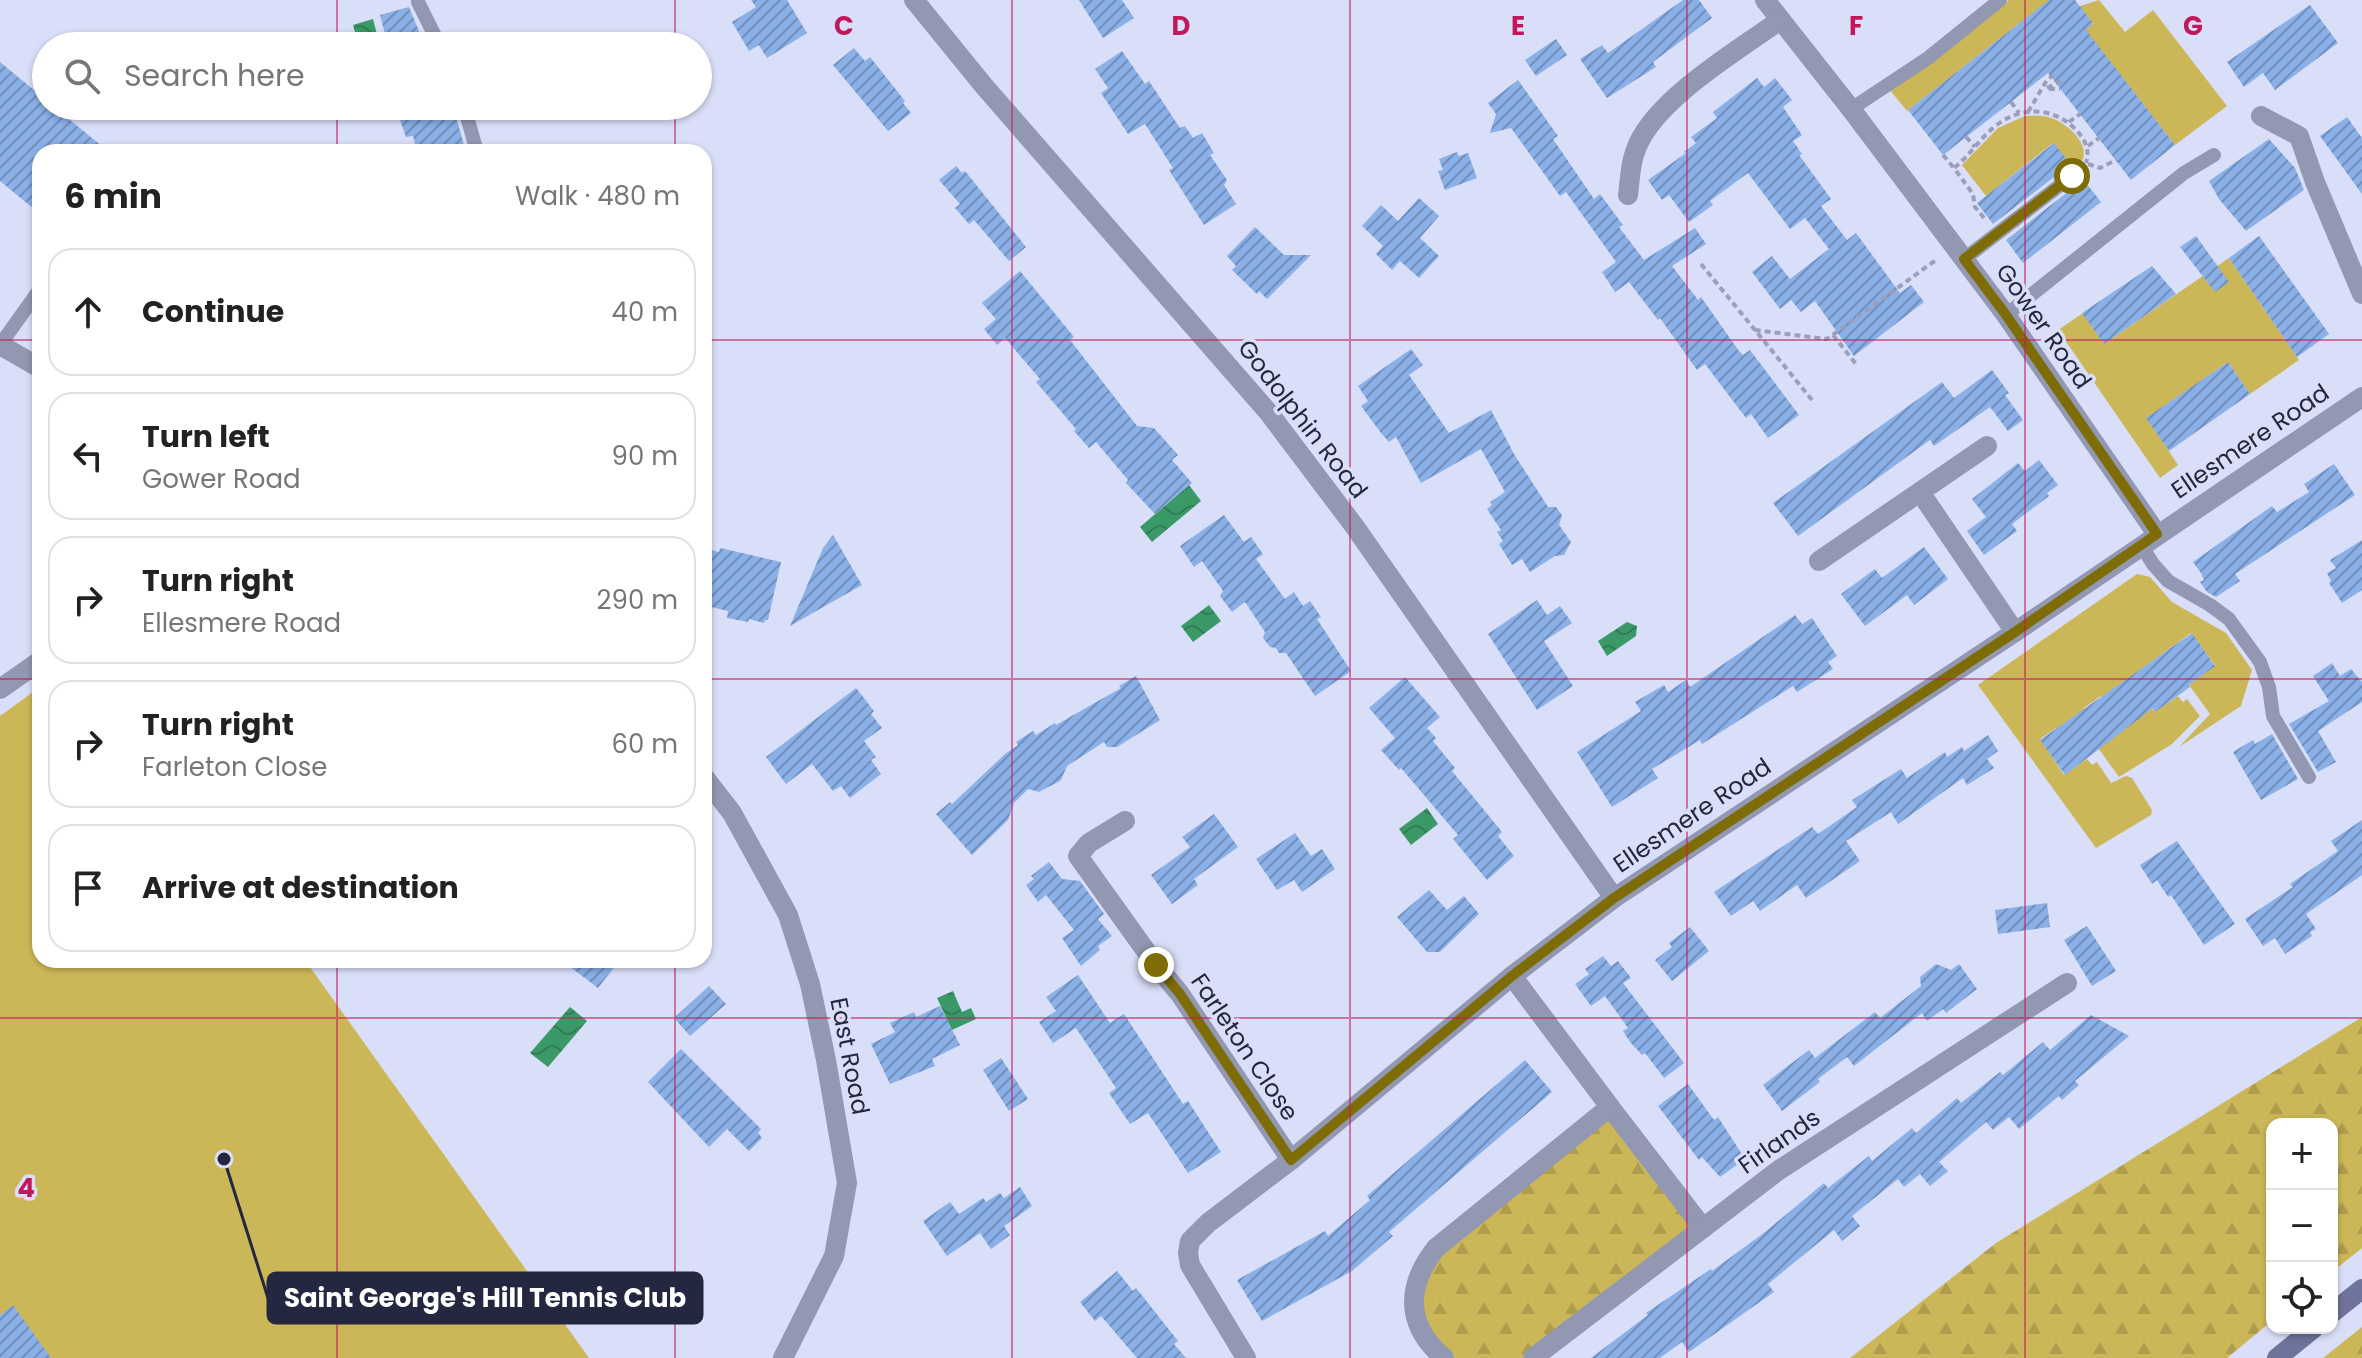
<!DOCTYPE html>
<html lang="en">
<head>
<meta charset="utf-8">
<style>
	body { margin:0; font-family:Poppins,sans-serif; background:#f6f6f6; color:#222 }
	.controls { position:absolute; right:24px; bottom:24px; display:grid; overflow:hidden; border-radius:16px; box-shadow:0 2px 6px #0004 }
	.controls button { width:72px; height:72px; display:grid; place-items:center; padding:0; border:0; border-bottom:2px solid #e0e0e0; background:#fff; color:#222; font:40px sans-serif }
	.stop { position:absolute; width:24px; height:24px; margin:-18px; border:6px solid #7e6c06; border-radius:50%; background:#fff }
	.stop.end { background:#7e6c06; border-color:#fff; box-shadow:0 2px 8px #0008 }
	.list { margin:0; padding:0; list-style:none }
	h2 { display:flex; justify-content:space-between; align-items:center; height:104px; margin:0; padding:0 32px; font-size:34px }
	h2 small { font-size:26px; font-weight:400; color:#767676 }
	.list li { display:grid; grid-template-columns:52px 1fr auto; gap:24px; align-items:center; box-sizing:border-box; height:128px; margin:0 16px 16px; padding:0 16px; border:2px solid #e0e0e0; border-radius:24px }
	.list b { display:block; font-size:30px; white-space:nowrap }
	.list p { margin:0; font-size:26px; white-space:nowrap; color:#767676 }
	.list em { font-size:26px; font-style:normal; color:#767676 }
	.icon { flex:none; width:44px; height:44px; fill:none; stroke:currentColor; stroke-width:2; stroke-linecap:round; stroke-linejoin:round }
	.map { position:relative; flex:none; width:2362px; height:1358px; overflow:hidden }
	.search { position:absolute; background:#fff; box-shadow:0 2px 6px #0004; left:32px; top:32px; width:680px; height:88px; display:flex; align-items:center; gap:20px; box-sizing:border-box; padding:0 28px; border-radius:44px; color:#767676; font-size:30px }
	.panel { position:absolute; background:#fff; box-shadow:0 2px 6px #0004; left:32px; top:144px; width:680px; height:824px; border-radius:24px }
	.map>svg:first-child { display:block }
	.green { fill:#ccb758 }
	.forest { fill:url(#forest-firs) }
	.water { fill:url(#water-waves) }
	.building { fill:url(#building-hatch) }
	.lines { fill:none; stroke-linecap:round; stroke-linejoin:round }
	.path { stroke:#9b9fb9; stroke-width:4; stroke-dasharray:6 4; stroke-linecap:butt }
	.service { stroke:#9297b2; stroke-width:14 }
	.minor { stroke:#9297b2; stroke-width:20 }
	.secondary { stroke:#6d739a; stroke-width:20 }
	.route { stroke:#7e6c06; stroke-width:10 }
	.grid { fill:none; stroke:#c2185b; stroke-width:2; stroke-opacity:0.55 }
	.labels { text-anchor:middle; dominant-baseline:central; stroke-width:7; stroke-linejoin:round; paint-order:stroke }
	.street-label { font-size:24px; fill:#23273f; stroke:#dadff9 }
	.grid-label { font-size:26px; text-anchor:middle; font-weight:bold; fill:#c2185b; stroke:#dadff9; stroke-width:7; stroke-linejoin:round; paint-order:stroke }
	.leader { fill:none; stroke:#23273f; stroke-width:3 }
	.callout-dot { fill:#23273f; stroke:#dadff9; stroke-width:3 }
	.callout { fill:#23273f; stroke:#23273f; stroke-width:3 }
	.callout-label { font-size:26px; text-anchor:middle; font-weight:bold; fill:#fff }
</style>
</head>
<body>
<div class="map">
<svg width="2362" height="1358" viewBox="0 0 2362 1358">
	<defs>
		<pattern id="forest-firs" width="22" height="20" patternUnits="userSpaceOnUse" patternTransform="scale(2)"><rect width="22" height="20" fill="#ccb758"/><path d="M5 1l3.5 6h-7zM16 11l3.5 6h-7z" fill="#af9d4e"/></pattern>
		<pattern id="water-waves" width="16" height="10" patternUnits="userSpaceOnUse" patternTransform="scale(2)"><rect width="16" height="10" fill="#3a9967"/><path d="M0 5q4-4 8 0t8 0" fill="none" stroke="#307d56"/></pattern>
		<pattern id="building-hatch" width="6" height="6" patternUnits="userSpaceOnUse" patternTransform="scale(2)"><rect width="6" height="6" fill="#8ab0e7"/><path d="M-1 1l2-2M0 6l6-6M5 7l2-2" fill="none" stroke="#708fbd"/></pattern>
	</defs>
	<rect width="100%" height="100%" fill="#dadff9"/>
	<g class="green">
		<polygon points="2009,0 2055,0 2061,12 2099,0 2125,32 2153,10 2227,106 2175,145 2085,30 2093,23 2083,11 2018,24 1907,111 1889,89 1936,60"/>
		<path d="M2025,116C2033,116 2042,115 2051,118C2071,125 2098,151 2075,170L2053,143L1986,196L1962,165L1998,128Z"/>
		<polygon points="2229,258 2299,360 2250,394 2228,362 2147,418 2178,465 2160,478 2058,330 2083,313 2104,344"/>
		<polygon points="2137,574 2150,577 2172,602 2226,633 2252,670 2241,706 2179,747 2210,714 2189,685 2215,665 2191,633 2130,677 2155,712 2178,696 2183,702 2187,699 2200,716 2172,744 2119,777 2098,748 2124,728 2101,696 2084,708 2086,712 2060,732 2056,728 2040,739 2064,775 2087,759 2092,765 2097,762 2111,783 2126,776 2132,778 2152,810 2151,815 2096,848 1978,685"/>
		<polygon points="40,687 40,960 305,960 589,1358 0,1358 0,716"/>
	</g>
	<g class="forest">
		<polygon points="2362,1017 2362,1248 2332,1272 2332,1124 2272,1124 2272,1321 2227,1358 1850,1358 1996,1243"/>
		<polygon points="1610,1107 1703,1228 1533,1358 1444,1358 1418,1325 1424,1263"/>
		<polygon points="2362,1327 2362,1358 2323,1358"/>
	</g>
	<g class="water">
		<polygon points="373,19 380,46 359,46 353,25"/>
		<polygon points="1189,485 1201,501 1152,542 1140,527"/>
		<polygon points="1209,605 1221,621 1193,642 1181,626"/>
		<polygon points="1627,622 1637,626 1636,636 1607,656 1598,641"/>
		<polygon points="1427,808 1438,824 1411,845 1399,829"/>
		<polygon points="953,991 962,1012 971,1008 976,1019 952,1030 937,998"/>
		<polygon points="570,1007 587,1021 548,1067 530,1053"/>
	</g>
	<g class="building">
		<polygon points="751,0 787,0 807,33 767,58 759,45 749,51 732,22 756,7"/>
		<polygon points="1079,0 1122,0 1134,18 1103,38"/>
		<polygon points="1683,0 1699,0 1712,18 1653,62 1656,67 1607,98 1580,59 1602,45 1608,53"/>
		<polygon points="2049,0 2075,0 2093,23 2086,30 2175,145 2131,180 2048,73 1943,155 1908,110"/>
		<polygon points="2310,5 2338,43 2275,90 2263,73 2244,87 2227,62"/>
		<polygon points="409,7 425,46 388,46 380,15"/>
		<polygon points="1556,39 1567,55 1536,76 1525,60"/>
		<polygon points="854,48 865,61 870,57 905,101 903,103 911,113 888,131 833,65"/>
		<polygon points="1122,51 1145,84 1149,81 1180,128 1185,126 1193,138 1202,133 1214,153 1210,155 1227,180 1224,185 1236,204 1204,225 1169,170 1173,168 1145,124 1128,134 1101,93 1108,88 1095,69"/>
		<polygon points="0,62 46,100 46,106 53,106 109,152 40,152 40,214 0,181"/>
		<polygon points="1757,78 1764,87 1775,78 1792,100 1783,107 1802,135 1793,141 1802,154 1799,155 1831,199 1821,206 1847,240 1856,233 1900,293 1911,285 1924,302 1854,356 1815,301 1801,312 1791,300 1780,309 1752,272 1772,256 1790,279 1829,249 1805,218 1790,229 1748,173 1710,201 1713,205 1689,222 1669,195 1662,200 1648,180 1686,153 1684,152 1696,143 1691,137 1717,118 1713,112"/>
		<polygon points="1518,80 1558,136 1553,139 1594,199 1600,194 1623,225 1619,227 1644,260 1695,228 1706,244 1672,266 1698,300 1701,297 1739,351 1743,355 1750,350 1799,415 1768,438 1751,414 1746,418 1705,364 1697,370 1660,318 1658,320 1629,282 1615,292 1602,272 1616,262 1566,192 1560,196 1511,128 1490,133 1496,114 1488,103"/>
		<polygon points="401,106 453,106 466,152 417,152 413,136 406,137 400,120 405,118"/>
		<polygon points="2347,117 2362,138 2362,194 2320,136"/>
		<polygon points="2269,139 2295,168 2304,190 2246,231 2219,199 2209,181"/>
		<polygon points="2054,143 2072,166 2066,168 1993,224 1977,203"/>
		<polygon points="1457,152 1459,156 1468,153 1477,178 1445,190 1438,171 1443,170 1439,159"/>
		<polygon points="956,166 962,173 965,171 1026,247 1009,261 974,220 969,224 955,208 960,204 939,180"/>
		<polygon points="2082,178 2101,202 2023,263 2006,240 2078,184"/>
		<polygon points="1419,198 1439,216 1420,238 1439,256 1419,278 1400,261 1392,270 1376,254 1383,246 1362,226 1381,205 1398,221"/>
		<polygon points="1255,227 1284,255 1311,255 1267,299 1259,291 1257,294 1232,270 1236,266 1227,256"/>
		<polygon points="2196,236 2229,282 2215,292 2180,247"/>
		<polygon points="2259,236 2329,334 2297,357 2229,258"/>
		<polygon points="2152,266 2176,294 2104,344 2082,313"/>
		<polygon points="1020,271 1074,337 1070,340 1137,426 1154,428 1178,455 1172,460 1192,483 1155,514 1126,483 1128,480 1096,442 1089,448 1074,431 1076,429 1036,382 1040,379 1005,338 997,345 984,329 996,319 982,303"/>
		<polygon points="1411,349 1423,365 1409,375 1449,433 1491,410 1514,454 1548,507 1556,507 1562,515 1559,525 1571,542 1564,555 1555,556 1530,572 1522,559 1512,565 1499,544 1503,541 1497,532 1501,530 1487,509 1492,505 1490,502 1505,492 1481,449 1421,483 1396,437 1389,442 1381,433 1361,406 1368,401 1358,386"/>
		<polygon points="2228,362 2250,394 2169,451 2146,418"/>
		<polygon points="1992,370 2009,393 2005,395 2023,420 2008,431 1990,407 1934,446 1930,440 1798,536 1773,503 1942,382 1954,398"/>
		<polygon points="2039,460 2058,485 2047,493 2049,496 2012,524 2017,531 1984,555 1967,531 1986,517 1972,499 2018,463 2025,471"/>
		<polygon points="2334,464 2355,495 2235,574 2240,581 2216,597 2207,592 2200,582 2204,580 2201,573 2193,562 2272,506 2277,512 2309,492 2304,484"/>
		<polygon points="1224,515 1244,542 1251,537 1263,554 1256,559 1285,599 1294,592 1303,606 1310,601 1321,617 1317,619 1351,671 1315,696 1286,653 1279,653 1276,648 1270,647 1263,638 1265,632 1245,602 1232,612 1220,596 1223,591 1202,561 1194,567 1180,546"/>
		<polygon points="833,535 862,585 790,626 823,548"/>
		<polygon points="2362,540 2362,590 2342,603 2329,583 2331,581 2327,573 2336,568 2330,560"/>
		<polygon points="1924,547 1948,579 1914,605 1907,595 1865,626 1841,594 1875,569 1882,578"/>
		<polygon points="704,548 719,552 720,548 781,562 768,620 765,620 764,623 749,619 748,622 727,618 728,611 707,606 704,601"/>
		<polygon points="1537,600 1547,615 1560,606 1572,623 1544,641 1573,686 1537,710 1488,634"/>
		<polygon points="1795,615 1802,624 1812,618 1837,656 1828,662 1833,669 1797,692 1793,686 1702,744 1700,740 1652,769 1658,778 1612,807 1577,752 1641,711 1635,702 1664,685 1668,692 1686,680 1690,687"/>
		<polygon points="2192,633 2215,666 2189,685 2190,687 2155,712 2153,708 2065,775 2040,740"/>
		<polygon points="2332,663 2340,676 2351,669 2362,682 2362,702 2318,731 2336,762 2318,772 2289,724 2329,701 2313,676"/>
		<polygon points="1136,676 1160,720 1117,747 1107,747 1104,742 1067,766 1061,780 1056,783 1039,792 1028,789 1014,803 1008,820 972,855 936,814 950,802 952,804 1005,754 1018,745 1016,742 1033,731 1036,735 1055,723 1056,725 1121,688 1119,686"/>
		<polygon points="1405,677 1440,717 1427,728 1436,738 1433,741 1455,768 1452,771 1502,832 1498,836 1514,856 1487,880 1453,839 1458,835 1401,768 1399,770 1381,750 1395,738 1369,708"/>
		<polygon points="856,688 874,711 871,714 882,728 864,741 876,757 871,760 881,774 850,798 841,786 833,791 812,764 786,784 766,757"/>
		<polygon points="2272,734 2298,779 2261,800 2233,752 2253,740 2255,744"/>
		<polygon points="1988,735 1998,751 1987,759 1994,768 1967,785 1963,778 1898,824 1891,812 1846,841 1860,861 1806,898 1797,885 1760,911 1753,901 1731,916 1714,892 1812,827 1818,834 1857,807 1852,800 1901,769 1907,778 1945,752 1947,757 1962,747 1964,751"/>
		<polygon points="1214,814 1238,847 1194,879 1198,885 1172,904 1151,875 1190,847 1182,837"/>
		<polygon points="2362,820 2362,875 2306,914 2316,929 2310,932 2312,936 2285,954 2275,938 2263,946 2245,919 2293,887 2290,884 2338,851 2331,841"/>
		<polygon points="1295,833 1311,856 1322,849 1335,869 1302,892 1294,880 1277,890 1256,859"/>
		<polygon points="2177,841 2235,924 2204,945 2171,895 2168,897 2157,880 2152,884 2140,865"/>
		<polygon points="1049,862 1062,879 1080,881 1104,914 1098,919 1112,936 1098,946 1100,950 1081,966 1062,938 1074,930 1046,895 1038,902 1026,885 1034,879 1031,876"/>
		<polygon points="1429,890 1447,910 1464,896 1479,914 1440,952 1427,952 1397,917"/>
		<polygon points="2047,903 2050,927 1998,934 1995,910"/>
		<polygon points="2087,926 2116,971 2092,986 2064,940"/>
		<polygon points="1690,927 1709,951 1672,981 1655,960 1672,947 1669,943"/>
		<polygon points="1603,956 1611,966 1618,961 1631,978 1623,983 1684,1063 1664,1078 1645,1053 1642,1055 1630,1042 1623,1031 1628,1028 1605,996 1591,1006 1575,984 1589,974 1585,969"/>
		<polygon points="561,960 620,960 598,988"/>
		<polygon points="1936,964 1951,970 1959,964 1977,989 1946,1013 1943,1009 1927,1021 1922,1013 1854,1066 1847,1057 1818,1079 1820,1082 1782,1111 1763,1085 1809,1050 1815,1058 1875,1012 1880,1018 1921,986 1920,977"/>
		<polygon points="1078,975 1110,1023 1124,1014 1183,1104 1188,1101 1221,1152 1188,1173 1148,1113 1130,1124 1109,1093 1116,1088 1076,1028 1053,1043 1039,1022 1056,1011 1046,997"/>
		<polygon points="709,986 726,1004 690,1036 674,1018"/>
		<polygon points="940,1006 960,1045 932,1059 935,1066 890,1084 871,1044 895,1032 890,1023 914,1012 916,1017"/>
		<polygon points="2091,1015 2129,1036 2075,1081 2079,1085 2062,1100 2059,1096 2019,1129 2009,1117 1993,1130 1986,1122 1939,1162 1948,1171 1930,1186 1920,1174 1904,1187 1898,1179 1852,1216 1860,1226 1842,1241 1834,1230 1768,1284 1774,1292 1689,1352 1682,1342 1660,1358 1591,1358 1648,1315 1646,1313 1711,1269 1712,1271 1765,1232 1824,1183 1828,1188 1869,1156 1872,1161 1912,1128 1916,1133 1957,1098 1961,1103 2000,1072 2003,1075 2043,1042 2050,1050"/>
		<polygon points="681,1049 761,1129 758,1133 762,1138 749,1151 727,1129 709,1147 648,1082"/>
		<polygon points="1001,1058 1028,1099 1009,1111 983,1070"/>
		<polygon points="1525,1060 1552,1092 1389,1232 1393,1236 1352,1271 1262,1321 1237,1280 1325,1231 1328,1236 1370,1200 1367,1196"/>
		<polygon points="1688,1084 1714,1120 1718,1117 1745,1159 1720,1177 1702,1157 1699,1160 1658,1106"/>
		<polygon points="1020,1187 1032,1206 1004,1226 1010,1235 991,1249 980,1233 947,1256 923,1221 950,1202 959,1214 983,1198 986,1202 1000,1193 1004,1198"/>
		<polygon points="1117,1271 1133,1291 1136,1288 1148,1303 1178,1341 1174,1344 1186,1358 1137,1358 1101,1316 1095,1321 1080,1302"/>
		<polygon points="13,1305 51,1358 0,1358 0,1315"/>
	</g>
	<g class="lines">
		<g class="path">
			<polyline points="2047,88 2062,80"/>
			<polyline points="2049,89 2060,89"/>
			<polyline points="2011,102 2019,113"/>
			<polyline points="2028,112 2047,80 2056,73"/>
			<polyline points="2069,122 2080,114"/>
			<polyline points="1966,137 1975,147"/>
			<polyline points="2088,146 2099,138"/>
			<polyline points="1943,155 1954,168"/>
			<polyline points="2088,164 2100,168 2116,160"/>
			<path d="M1984,218L1975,207L1973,194L1954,168C1969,156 1979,140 1993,128C2016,108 2048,105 2072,126C2083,136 2091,148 2086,163"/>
			<polyline points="1701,264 1755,330"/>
			<polyline points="1833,335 1856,364"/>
			<polyline points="1812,400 1755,330 1827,339 1936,260"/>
		</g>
		<g class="service">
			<polyline points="418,2 440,46"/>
			<polyline points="464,106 477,152"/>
			<polyline points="1851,109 1928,58 2000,0"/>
			<polyline points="1964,259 2072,176"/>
			<polyline points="2006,315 2184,173 2214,155"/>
			<polyline points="0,345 40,289"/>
			<polyline points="2141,545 2153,564 2168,581 2210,605 2229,619 2260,662 2269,687 2273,716 2309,777"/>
		</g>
		<g class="minor">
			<polyline points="914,0 984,86 1269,413 1355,527 1614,898"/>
			<polyline points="1765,0 1851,109 2006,315 2157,534"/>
			<polyline points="2261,116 2299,136 2315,182 2362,294"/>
			<path d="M1628,195C1630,181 1630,165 1635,152C1651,101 1738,51 1780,20"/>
			<polyline points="0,345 40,368"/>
			<polyline points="1920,492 2015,632"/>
			<polyline points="1819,561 1987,446"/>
			<polyline points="0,689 40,661"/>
			<polyline points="704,777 732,813 788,915 810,984 826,1060 847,1183 834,1256 783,1358"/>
			<polyline points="1125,821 1089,843 1078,856 1156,965 1180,994 1291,1160"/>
			<polyline points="1610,1107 1703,1228"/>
			<polyline points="1246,1358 1190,1265 1188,1253 1190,1241 1208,1223 1291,1160 1512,976 1614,898 2015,632 2362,397"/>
			<path d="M1444,1358C1405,1325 1406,1286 1436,1248L1610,1107L1512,976"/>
			<polyline points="1533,1358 1779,1170 2067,983"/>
		</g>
		<g class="secondary">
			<polyline points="2332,1313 2362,1289"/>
			<polyline points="2277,1358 2314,1328"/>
		</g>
	</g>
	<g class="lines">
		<polyline class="route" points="1156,965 1180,994 1291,1160 1512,976 1614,898 2015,632 2157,534 2006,315 1964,259 2072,176"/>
	</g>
	<path class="grid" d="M337,0V46M675,0V46M1012,0V1358M1350,0V1358M1687,0V1358M2025,0V1358M337,106V152M675,106V152M0,340H40M704,340H2362M0,679H40M704,679H2362M337,960V1358M675,960V1358M0,1018H2362"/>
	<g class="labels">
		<g class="street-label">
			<text transform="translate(2044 326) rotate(55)">Gower Road</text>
			<text transform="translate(1303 419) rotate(52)">Godolphin Road</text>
			<text transform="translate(2250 441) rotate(-34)">Ellesmere Road</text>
			<text transform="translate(1692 815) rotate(-34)">Ellesmere Road</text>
			<text transform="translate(1245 1047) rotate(56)">Farleton Close</text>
			<text transform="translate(850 1056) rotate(79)">East Road</text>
			<text transform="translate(1779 1141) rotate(-35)">Firlands</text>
		</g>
	</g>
	<g class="grid-label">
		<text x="844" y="35">C</text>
		<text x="1181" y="35">D</text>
		<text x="1518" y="35">E</text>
		<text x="1856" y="35">F</text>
		<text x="2193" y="35">G</text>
		<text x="26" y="1197">4</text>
	</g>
	<path class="leader" d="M224 1159L268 1298"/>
	<circle class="callout-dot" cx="224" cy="1159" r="8"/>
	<rect class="callout" x="268" y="1273" width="434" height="50" rx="8"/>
	<g class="callout-label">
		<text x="485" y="1307">Saint George's Hill Tennis Club</text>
	</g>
</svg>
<div class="controls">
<button>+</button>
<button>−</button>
<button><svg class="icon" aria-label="locate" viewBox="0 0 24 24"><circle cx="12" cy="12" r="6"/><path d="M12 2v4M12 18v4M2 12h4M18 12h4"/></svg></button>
</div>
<div class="stop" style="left:2072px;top:176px"></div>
<div class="stop end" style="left:1156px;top:965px"></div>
<div class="search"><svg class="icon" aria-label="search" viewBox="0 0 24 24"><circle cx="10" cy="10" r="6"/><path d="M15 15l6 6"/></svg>Search here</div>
<section class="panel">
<h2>6 min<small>Walk · 480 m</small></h2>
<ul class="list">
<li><svg class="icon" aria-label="ahead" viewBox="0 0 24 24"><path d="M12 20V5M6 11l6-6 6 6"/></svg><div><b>Continue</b></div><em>40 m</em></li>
<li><svg class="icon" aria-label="left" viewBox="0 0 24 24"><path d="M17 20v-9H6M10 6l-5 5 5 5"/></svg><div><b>Turn left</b><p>Gower Road</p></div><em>90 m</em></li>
<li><svg class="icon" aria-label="right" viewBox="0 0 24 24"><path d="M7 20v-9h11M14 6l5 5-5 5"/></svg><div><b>Turn right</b><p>Ellesmere Road</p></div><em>290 m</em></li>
<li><svg class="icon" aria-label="right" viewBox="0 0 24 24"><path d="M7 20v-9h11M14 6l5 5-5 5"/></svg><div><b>Turn right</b><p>Farleton Close</p></div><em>60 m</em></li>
<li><svg class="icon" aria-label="arrive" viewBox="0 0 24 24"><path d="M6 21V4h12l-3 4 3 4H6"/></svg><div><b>Arrive at destination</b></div></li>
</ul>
</section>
</div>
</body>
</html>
